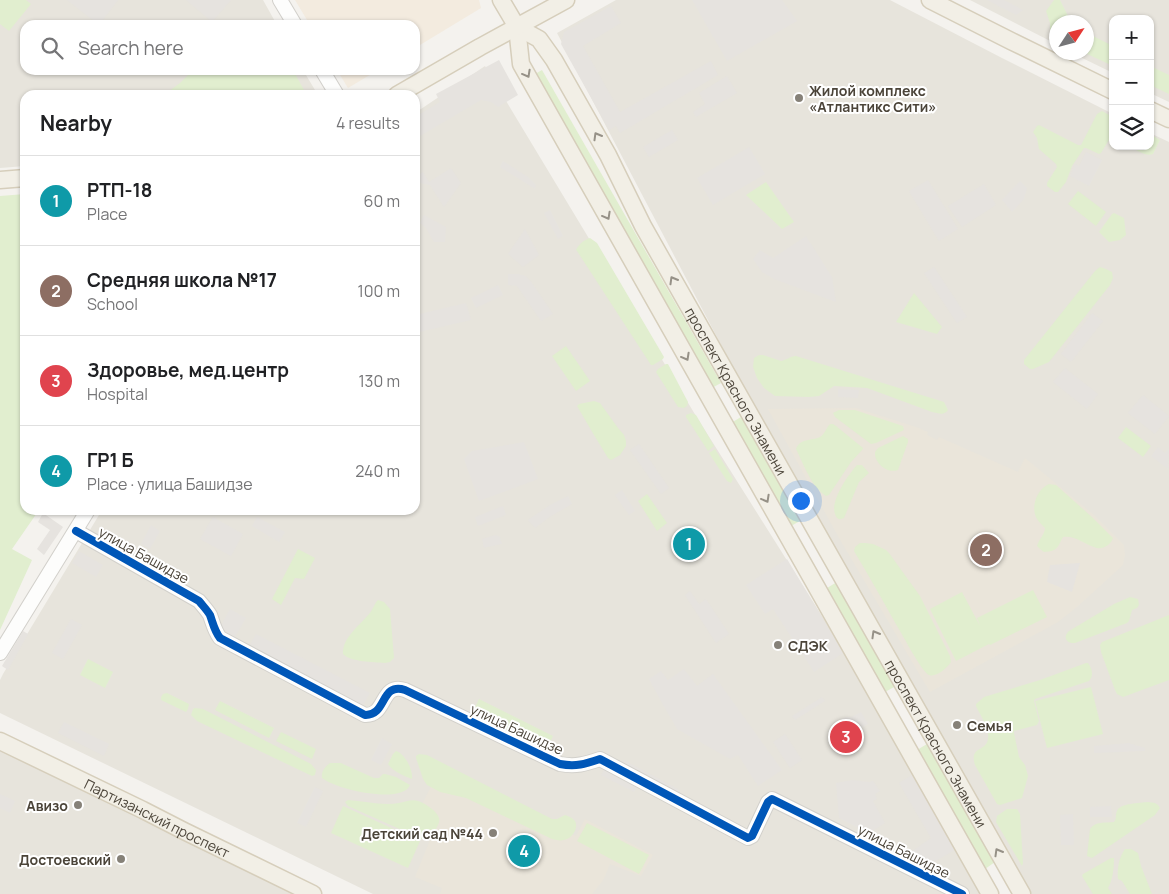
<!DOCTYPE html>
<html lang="en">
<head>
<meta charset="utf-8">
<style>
	body { margin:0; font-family:Manrope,sans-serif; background:#f2f2f2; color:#202124 }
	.controls { position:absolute; right:15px; top:15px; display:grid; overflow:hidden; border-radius:10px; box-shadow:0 1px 4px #0004 }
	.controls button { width:45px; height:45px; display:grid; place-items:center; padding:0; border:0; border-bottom:1px solid #e0e0e0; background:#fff; color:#202124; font:25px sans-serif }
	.compass { position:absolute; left:1049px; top:15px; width:45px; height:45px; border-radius:50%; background:#fff; box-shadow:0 1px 4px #0004; rotate:54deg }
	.you { position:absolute; left:800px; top:500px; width:18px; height:18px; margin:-12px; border:4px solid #fff; border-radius:50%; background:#1a73e8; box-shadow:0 0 0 8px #1a73e833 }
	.badge { display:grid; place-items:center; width:32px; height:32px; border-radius:50%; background:#868178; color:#fff; font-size:16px; font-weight:700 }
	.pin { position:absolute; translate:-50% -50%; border:2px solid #fff; box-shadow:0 1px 5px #0006 }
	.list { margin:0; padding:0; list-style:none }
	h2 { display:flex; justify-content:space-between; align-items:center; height:65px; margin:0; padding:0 20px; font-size:21px }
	h2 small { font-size:16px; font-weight:400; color:#757577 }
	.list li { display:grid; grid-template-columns:32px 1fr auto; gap:15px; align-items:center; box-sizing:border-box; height:90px; padding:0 20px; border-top:1px solid #e0e0e0 }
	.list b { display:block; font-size:19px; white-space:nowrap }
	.list p { margin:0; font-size:16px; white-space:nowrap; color:#757577 }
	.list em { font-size:16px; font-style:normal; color:#757577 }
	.icon { flex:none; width:28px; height:28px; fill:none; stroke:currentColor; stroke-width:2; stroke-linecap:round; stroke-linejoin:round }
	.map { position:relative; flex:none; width:1169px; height:894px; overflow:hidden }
	.search { position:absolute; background:#fff; box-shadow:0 1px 4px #0004; left:20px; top:20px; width:400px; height:55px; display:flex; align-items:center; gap:12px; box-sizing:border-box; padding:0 18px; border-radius:15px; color:#757577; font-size:19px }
	.panel { position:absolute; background:#fff; box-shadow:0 1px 4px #0004; left:20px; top:90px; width:400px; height:425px; border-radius:15px }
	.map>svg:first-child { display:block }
	.residential { fill:#e7e4dc }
	.commercial { fill:#f3ebdf }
	.education { fill:#eae5da }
	.green { fill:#e1eecf }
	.parking { fill:#e6e3df }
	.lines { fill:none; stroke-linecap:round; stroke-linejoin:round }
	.minor-casing { stroke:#d2d0cb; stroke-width:16 }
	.major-casing { stroke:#d6cebb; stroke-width:19 }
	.minor { stroke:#fdfdfc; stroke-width:14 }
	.major { stroke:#f2efe6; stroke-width:16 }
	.cycleway-casing { stroke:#fff; stroke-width:11 }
	.cycleway { stroke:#0057b8; stroke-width:8 }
	.oneway { stroke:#969187 }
	.poi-dot { fill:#868178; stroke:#fff; stroke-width:2 }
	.labels { text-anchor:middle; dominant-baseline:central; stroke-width:4; stroke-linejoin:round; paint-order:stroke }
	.poi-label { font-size:14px; font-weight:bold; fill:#4b4439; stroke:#fff; text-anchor:start }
	.street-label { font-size:14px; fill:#4b4439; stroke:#fff }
</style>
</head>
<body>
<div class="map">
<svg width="1169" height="894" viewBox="0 0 1169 894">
	<rect width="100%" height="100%" fill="#f4f2ee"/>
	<g class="residential">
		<polygon points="0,0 263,0 277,25 25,25 25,70 303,70 318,95 25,95 25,166 0,168"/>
		<polygon points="616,0 890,0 1002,58 1113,114 1113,146 1150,146 1150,133 1169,142 1169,894 1028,894 758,415 557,33"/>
		<polygon points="970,0 1169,0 1169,102 1150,93 1150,19 1113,19 1113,73 1072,53 1086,52 1086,22 1056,22 1056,44"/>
		<polygon points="485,66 696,416 856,670 981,894 373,894 0,713 0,680 3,674 102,510 415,510 415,113"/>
		<polygon points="0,750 285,889 295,894 0,894"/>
	</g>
	<g class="commercial">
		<polygon points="295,0 479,0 481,8 415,48 415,25 310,25"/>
		<polygon points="337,70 378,70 348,88"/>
	</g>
	<g class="education">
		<polygon points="856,408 916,427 928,432 927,435 937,440 939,437 1018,472 1025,458 1094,515 1124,545 1125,555 1123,565 1077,607 1058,622 930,692 839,538 768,409"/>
		<polygon points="439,770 576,836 585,819 653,855 641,876 610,864 604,879 592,894 440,894 442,888 415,877 430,840 409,831"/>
	</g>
	<g class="green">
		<polygon points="0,0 26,0 31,4 9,31 0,24"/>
		<polygon points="1054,0 1060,0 1071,22 1056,22 1056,39 1050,34 1050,23 1046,11"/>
		<polygon points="1087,33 1113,46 1113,66 1085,53 1086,52"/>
		<polygon points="1150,66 1169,75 1169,94 1150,85"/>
		<polygon points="193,70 293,70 304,90 305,95 164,95 180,83"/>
		<polygon points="542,70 721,383 710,389 535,74"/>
		<polygon points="1102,111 1113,117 1113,138 1110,138 1101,153 1099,154 1086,148 1084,148 1072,166 1066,182 1058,192 1055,192 1047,186 1047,183 1057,167 1056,164 1039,149 1037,138 1033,132 1037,126 1039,125 1078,145 1081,145 1097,114"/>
		<path d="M1150,134L1160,140L1153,154C1146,157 1136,150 1129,146H1150Z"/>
		<polygon points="766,182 794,222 782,229 746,195"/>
		<polygon points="1078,191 1106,212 1096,226 1068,204"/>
		<polygon points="25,194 25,510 39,510 12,549 32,560 0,630 0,196"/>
		<polygon points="1114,213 1124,218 1126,235 1120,240 1109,242 1099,232 1112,214"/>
		<path d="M590,238L597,243L664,357L663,359L653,365H651L577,251L576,250C579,244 584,240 590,238Z"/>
		<polygon points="1100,267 1106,269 1112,272 1113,278 1110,285 1049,362 1033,369 1030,369 1024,364 1024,360 1028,355 1095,271"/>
		<polygon points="914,293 942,327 937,334 896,322"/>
		<polygon points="566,346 590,381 576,391 552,356"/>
		<path d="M759,355H763L781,361C787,360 790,356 796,356L944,402L948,410C944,416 938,413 932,412L867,388L834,386L819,396L809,397L775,396L764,388L757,378L753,367L754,358Z"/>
		<polygon points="666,364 668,364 688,402 687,406 684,408 678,407 656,372 658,369"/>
		<polygon points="594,401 600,403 618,428 624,435 626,441 626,446 620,455 611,460 608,458 594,435 577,406 579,404"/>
		<polygon points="839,410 855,410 903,426 904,430 876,443 871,444 835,417 833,413"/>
		<polygon points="691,413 696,415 714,446 708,451 686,417 686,415"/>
		<polygon points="741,417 800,521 789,527 731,423"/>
		<path d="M830,424H833L836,426L863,448V449L851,462L829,495L826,496C811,486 804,465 796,449C800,438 811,441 820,437C825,434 826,428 830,424Z"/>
		<polygon points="1126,427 1151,446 1143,457 1118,438"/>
		<path d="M903,436L908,439V442L898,470C887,474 874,463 875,452L878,448Z"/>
		<polygon points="715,449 733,479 731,483 727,481 709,453"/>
		<path d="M857,465H862L869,473L859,482L844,518C840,520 837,520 835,514C830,501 848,475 857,465Z"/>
		<path d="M1049,484L1056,485L1093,518L1113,538C1111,545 1101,551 1094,547C1084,544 1075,535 1063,537C1057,548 1058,551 1044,552L1040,549L1037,546C1039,539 1045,534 1045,528C1042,525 1039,522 1037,519C1030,507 1037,489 1049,484Z"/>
		<polygon points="647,494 667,523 657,531 638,501"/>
		<path d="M860,543H865L873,544L886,550L889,553L920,596L950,656L951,662C948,667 936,678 929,675C921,671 903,635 897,626C883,601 869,576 854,551L855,547Z"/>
		<polygon points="298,549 315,558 304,579 295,578 281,605 272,599"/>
		<polygon points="837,582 896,686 885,692 827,588"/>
		<polygon points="1033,590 1047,617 990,645 989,644 956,661 930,609 962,592 980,626 977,618"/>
		<path d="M1130,597L1138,599L1139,605L1137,608L1132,610L1129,621L1127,623L1075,643C1067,644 1062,637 1069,631L1114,604Z"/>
		<path d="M378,600L384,602L390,609L394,658L390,662L385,663C373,662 351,662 343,654C342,638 360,625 369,614C373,610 374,604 378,600Z"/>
		<polygon points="1169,615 1169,680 1123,697 1117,694 1115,690 1101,652 1100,645 1102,642"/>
		<polygon points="88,659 113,672 105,688 80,675"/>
		<path d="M1086,663H1088C1092,668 1094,676 1089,681L1035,699L1034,701L1039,721L1037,725L1014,731V733L1019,757L1025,765L1028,776L1022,798L1000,805L997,804L975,765C969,746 986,752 988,739C990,728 980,715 976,706V704L984,697L1040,680Z"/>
		<polygon points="1091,687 1103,734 1047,748 1035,701"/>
		<polygon points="167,693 189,704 188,709 186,712 161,700 161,697 163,694"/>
		<polygon points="479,699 553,736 545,753 471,716"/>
		<polygon points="220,701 274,728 269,738 215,710"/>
		<polygon points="195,708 203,709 311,764 316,770 315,775 312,776 197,721 191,715 193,709"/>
		<polygon points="281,732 316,749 312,759 276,741"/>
		<polygon points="927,744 995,862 985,869 917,750"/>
		<path d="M396,751C405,754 413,769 412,779C404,776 392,771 388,764L393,754Z"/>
		<path d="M419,754L427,755L552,819H557L565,815C568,816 573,818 575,821C579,828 572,839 564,840C560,841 556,840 552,839L466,798L440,792L427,785L423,779L416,758V756Z"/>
		<path d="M330,763H341L345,765L374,778H379L383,774H385L396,777L410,785C402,805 335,789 322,778C321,771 325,767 330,763Z"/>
		<path d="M348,800C365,801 382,806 399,803C405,802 412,799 418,801C425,803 437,811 439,818C440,822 438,825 436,829C433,837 430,838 422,839L348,806L345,802Z"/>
		<path d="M1148,802L1155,803L1158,805L1160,808L1155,815L1092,858L1087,856L1090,829C1095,821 1105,823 1114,822C1117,818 1115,815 1117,811C1120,803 1140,803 1148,802Z"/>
		<polygon points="343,806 420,841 408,868 331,833"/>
		<polygon points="1007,809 1017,809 1020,814 1023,863 1022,866 996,822 997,816"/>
		<polygon points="587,823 649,855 639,874 577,841"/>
		<path d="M1125,849H1131L1138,853L1141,866L1152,894H1130L1122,881L1118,879C1117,869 1119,857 1125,849Z"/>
		<path d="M1111,858H1114C1114,867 1113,880 1108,888L1112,894H1093L1082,876L1083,874Z"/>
	</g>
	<g class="parking">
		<polygon points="67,0 118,0 99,25"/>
		<polygon points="186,0 231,0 212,22"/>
		<polygon points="692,0 782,0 797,21 727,61"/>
		<polygon points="987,0 1004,0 1023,10 1016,15"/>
		<polygon points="611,6 621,23 583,46 620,112 711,61 718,75 620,133 616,126 609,130 561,44 564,32"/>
		<polygon points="499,60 518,95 498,107 491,102 481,100 415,139 415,117 440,102 436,94"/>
		<polygon points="727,76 737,93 696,117 693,112 705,104 699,93"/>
		<polygon points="672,130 678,140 649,157 643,147"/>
		<polygon points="749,147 765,174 713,205 697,178"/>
		<polygon points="1086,152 1102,160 1089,186 1070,176 1075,164 1079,166"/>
		<polygon points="503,161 528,177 536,185 535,189 500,167"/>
		<polygon points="451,168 461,183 444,207 430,185 415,182 415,177 423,172 429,182"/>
		<polygon points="928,180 958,229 939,241 909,191"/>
		<polygon points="1020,181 1027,188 1024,199 1012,212 1002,200"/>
		<polygon points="984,184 996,205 962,227 948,206"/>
		<polygon points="550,210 563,236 558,239 544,213"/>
		<polygon points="424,215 446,227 445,242 434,242 426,228 420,223"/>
		<polygon points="525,229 539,255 523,267 508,254"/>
		<polygon points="806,236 832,277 836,302 774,279 762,272 753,259 760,250 773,258"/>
		<polygon points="934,267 967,317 957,323 924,273"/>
		<polygon points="508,274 518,274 526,276 532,283 553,314 541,321 517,286 508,285"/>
		<polygon points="498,285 503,295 476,308 471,298"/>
		<polygon points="466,303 471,320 415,333 415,315"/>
		<polygon points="1092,313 1103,321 1071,362 1061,354"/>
		<polygon points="1065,368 1098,394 1087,409 1053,382"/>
		<polygon points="838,389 859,390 858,398 838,397"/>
		<polygon points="1143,395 1169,416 1155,434 1128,413"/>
		<polygon points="524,442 538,479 479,501 464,459 472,451"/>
		<polygon points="639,444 669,488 661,494 630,450"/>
		<polygon points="1158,447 1165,453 1169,449 1168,469 1151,456"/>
		<polygon points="622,490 635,511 629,515 615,495"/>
		<polygon points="568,496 572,504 551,516 535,528 528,520 550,505"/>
		<polygon points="503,506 506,515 478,526 475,517"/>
		<polygon points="43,513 63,527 44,555 37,549 50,530 38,522"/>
		<polygon points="213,517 243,534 231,556 200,539"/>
		<polygon points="257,517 285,532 279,542 252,526"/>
		<polygon points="151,525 160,531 150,549 141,544"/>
		<polygon points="496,535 500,537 502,544 484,548 482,539"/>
		<polygon points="79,551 103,565 96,577 72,563"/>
		<polygon points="787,559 843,653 814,672 773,609 765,614 746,585"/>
		<polygon points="1080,563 1072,592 1047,582 1050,565"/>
		<polygon points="690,591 699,604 706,599 729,634 716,643 685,595"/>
		<polygon points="230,609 246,618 235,637 219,629"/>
		<polygon points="71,619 82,625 63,659 52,653"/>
		<polygon points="23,631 28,634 8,670 2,666"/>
		<polygon points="256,634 370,693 362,707 249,646"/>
		<polygon points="684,669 697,686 713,674 782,770 758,786 738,755 730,759 677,729 662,703 649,679 661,671 668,680"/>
		<polygon points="822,697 825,701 795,720 792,716"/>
		<polygon points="861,712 868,724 848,736 838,721 846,717 851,717"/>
		<polygon points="64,722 109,744 104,756 58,733"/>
		<polygon points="785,734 802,760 790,768 773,742"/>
		<polygon points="382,738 392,744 381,765 371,760"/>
		<polygon points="1129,743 1145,748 1145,751 1094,753 1094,746"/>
		<polygon points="624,760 678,789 674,797 619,768"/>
		<polygon points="607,765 639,782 634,792 601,775"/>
		<polygon points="912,775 955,850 930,864 908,854 931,838 899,783"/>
		<polygon points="852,780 869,782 873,781 880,791 875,794 877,799 873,801 885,823 869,833 839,818 836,783"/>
		<polygon points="315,787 323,791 306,827 297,823"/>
		<polygon points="0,794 15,801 10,813 0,808"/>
		<polygon points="1111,806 1112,817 1090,817 1090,807"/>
		<polygon points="1073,814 1074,845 1061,845 1060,815"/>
	</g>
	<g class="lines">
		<g class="minor-casing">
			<g id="minor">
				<polyline points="280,0 295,25"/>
				<polyline points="322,70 337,95"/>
				<path d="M76,531L199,601C203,606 207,610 210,615C213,623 214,630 220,638L365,715C387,716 380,682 405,690L560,764C576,767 585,764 600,759L748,838L752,836L768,802L772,799L962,894"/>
				<polyline points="0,653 88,510"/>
			</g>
		</g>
		<g class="major-casing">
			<g id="major">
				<polyline points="501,0 517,27 521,64 990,894"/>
				<polyline points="930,0 1011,41 1113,91"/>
				<path id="s1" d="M517,27L539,39L554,60L608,155L643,226L1022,894"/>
				<polyline points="397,95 480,47 566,0"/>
				<polyline points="1150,110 1169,119"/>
				<polyline points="0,180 25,178"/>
				<path id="s2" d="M0,741L143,810L184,831L313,894"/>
			</g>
		</g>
		<use href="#minor" class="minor"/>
		<use href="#major" class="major"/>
		<g class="cycleway-casing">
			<path id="cycleway" d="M76,531L199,601C203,606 207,610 210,615C213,623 214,630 220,638L365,715C387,716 380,682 405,690L560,764C576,767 585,764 600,759L748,838L752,836L768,802L772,799L962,894"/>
		</g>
		<use href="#cycleway" class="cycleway"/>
	</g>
	<defs><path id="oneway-chevron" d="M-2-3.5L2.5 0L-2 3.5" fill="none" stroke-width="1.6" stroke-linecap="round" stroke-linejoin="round" transform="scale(1.25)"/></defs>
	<g class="oneway">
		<use href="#oneway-chevron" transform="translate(527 74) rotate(61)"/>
		<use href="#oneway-chevron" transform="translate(597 136) rotate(-120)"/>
		<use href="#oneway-chevron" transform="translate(607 216) rotate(61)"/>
		<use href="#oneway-chevron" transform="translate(673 280) rotate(-120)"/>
		<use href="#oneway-chevron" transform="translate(686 357) rotate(61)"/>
		<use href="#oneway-chevron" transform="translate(766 499) rotate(61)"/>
		<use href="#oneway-chevron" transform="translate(875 634) rotate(-120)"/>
		<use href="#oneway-chevron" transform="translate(998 852) rotate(-120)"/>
	</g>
	<g class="poi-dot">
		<circle cx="799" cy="98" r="5"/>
		<circle cx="778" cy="645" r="5"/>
		<circle cx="957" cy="725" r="5"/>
		<circle cx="78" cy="805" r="5"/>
		<circle cx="493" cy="833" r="5"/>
		<circle cx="121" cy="859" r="5"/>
	</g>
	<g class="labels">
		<g class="poi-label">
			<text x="809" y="90">Жилой комплекс<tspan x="809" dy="16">«Атлантикс Сити»</tspan></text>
			<text x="788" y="645">СДЭК</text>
			<text x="967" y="725">Семья</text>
			<text x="68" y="805" text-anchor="end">Авизо</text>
			<text x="483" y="833" text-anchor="end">Детский сад №44</text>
			<text x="111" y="859" text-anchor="end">Достоевский</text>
		</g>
		<g class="street-label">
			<text stroke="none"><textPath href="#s1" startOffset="429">проспект Красного Знамени</textPath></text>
			<text transform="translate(144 555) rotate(29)">улица Башидзе</text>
			<text transform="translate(517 729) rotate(25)">улица Башидзе</text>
			<text stroke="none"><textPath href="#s1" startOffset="834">проспект Красного Знамени</textPath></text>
			<text stroke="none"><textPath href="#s2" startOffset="175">Партизанский проспект</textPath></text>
			<text transform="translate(904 851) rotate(27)">улица Башидзе</text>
		</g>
	</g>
</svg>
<div class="controls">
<button>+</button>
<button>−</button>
<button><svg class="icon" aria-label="layers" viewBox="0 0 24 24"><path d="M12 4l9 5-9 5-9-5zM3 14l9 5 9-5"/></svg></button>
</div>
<svg class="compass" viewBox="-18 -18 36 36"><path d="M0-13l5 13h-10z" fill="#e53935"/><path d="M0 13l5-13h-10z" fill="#757577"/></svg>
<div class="you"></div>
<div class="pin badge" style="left:689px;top:544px;background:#0f9aa8">1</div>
<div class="pin badge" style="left:986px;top:550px;background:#8d6e63">2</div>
<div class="pin badge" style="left:846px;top:737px;background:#e0444e">3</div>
<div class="pin badge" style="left:524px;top:851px;background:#0f9aa8">4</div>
<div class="search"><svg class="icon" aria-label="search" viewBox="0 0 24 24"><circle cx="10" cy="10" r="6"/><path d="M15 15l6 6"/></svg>Search here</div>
<section class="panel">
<h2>Nearby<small>4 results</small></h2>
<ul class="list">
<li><span class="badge" style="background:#0f9aa8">1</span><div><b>РТП-18</b><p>Place</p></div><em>60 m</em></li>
<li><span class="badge" style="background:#8d6e63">2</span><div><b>Средняя школа №17</b><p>School</p></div><em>100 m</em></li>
<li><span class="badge" style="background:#e0444e">3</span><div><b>Здоровье, мед.центр</b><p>Hospital</p></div><em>130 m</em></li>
<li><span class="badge" style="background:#0f9aa8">4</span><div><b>ГР1 Б</b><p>Place · улица Башидзе</p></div><em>240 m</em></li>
</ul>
</section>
</div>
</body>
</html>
